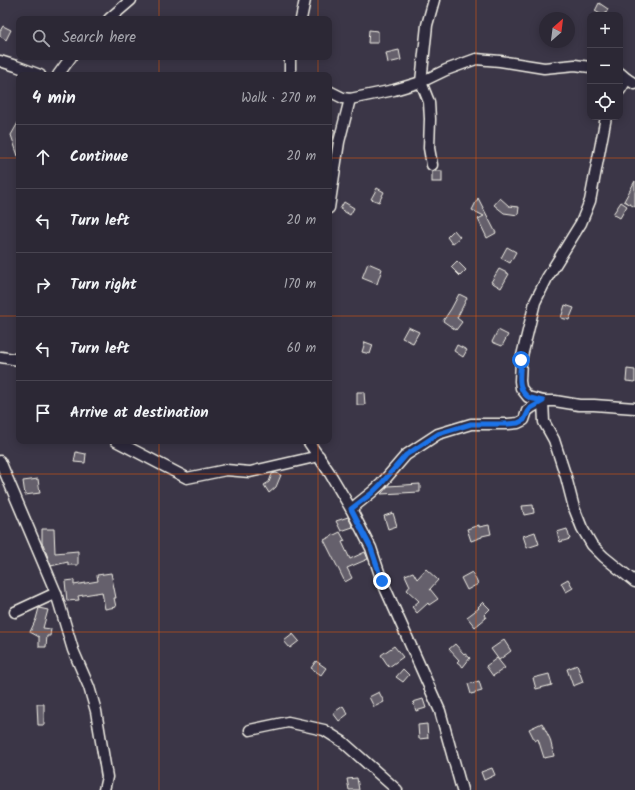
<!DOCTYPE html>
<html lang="en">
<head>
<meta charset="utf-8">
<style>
	body { margin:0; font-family:Kalam,sans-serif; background:#383441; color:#f1f3f6 }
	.controls { position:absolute; right:12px; top:12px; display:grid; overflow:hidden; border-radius:8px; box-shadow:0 2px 10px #0003 }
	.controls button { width:36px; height:36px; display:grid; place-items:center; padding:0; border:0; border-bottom:1px solid #484450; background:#2c2835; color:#f1f3f6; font:20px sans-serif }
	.compass { position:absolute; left:539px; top:12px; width:36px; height:36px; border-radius:50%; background:#2c2835; box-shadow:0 2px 10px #0003; rotate:28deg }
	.stop { position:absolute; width:12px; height:12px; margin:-9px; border:3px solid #1a73e8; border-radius:50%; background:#fff }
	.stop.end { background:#1a73e8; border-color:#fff; box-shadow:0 1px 4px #0008 }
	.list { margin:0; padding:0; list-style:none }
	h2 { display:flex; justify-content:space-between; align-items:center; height:52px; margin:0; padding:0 16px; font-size:17px }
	h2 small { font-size:13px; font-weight:400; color:#a6a6ad }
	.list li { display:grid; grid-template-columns:26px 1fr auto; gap:12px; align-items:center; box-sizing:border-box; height:64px; padding:0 16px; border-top:1px solid #484450 }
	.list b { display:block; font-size:15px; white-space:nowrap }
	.list em { font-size:13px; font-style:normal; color:#a6a6ad }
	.icon { flex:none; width:22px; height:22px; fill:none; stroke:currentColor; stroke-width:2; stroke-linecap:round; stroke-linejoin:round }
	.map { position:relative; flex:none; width:635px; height:790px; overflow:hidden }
	.search { position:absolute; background:#2c2835; box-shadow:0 2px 10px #0003; left:16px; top:16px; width:316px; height:44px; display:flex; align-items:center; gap:10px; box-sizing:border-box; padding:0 14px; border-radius:8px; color:#a6a6ad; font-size:15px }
	.panel { position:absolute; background:#2c2835; box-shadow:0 2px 10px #0003; left:16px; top:72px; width:316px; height:372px; border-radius:8px }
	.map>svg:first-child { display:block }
	.building { fill:#65616c; stroke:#f4f1e8 }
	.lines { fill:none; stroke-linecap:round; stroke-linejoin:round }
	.street-casing { stroke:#f4f1e8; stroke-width:13 }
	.street { stroke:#2f2a3d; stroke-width:10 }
	.route { stroke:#1a73e8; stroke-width:5 }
	.grid { fill:none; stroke:#e8590c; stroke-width:1; stroke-opacity:0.55 }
</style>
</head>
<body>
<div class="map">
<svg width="635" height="790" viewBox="0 0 635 790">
	<rect width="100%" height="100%" fill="#3b3647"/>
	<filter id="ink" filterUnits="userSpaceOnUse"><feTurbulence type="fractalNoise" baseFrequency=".025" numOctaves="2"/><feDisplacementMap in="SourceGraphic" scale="8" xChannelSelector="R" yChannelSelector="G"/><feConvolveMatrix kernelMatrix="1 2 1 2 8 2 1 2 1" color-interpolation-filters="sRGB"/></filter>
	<g filter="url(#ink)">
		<g class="building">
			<polygon points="599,3 608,9 605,15 602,15 595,11"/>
			<polygon points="3,26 11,30 6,40 0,36 0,31"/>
			<polygon points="369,30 378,31 378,43 368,43"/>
			<polygon points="399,50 401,60 388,63 386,53"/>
			<polygon points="19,121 19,156 18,156 11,135"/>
			<polygon points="329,128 335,130 330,155 329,155"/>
			<rect x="432" y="171" width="10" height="11"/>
			<polygon points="635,181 635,207 624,201"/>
			<polygon points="377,188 384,192 379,202 371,199"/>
			<polygon points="478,198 496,233 487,238 478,219 484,216 472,210"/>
			<polygon points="500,198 509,206 519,207 518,215 504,213 494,205"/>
			<polygon points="344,202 354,208 350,215 340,209"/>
			<polygon points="621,202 627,206 620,218 613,214"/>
			<polygon points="454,230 460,237 452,244 447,237"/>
			<polygon points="507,247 516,252 510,263 501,258"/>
			<polygon points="457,261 466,270 460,276 451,267"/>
			<polygon points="368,263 382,269 377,284 362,278"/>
			<polygon points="499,269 509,274 501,288 491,282"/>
			<polygon points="459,294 467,298 457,318 462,322 456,330 443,321 451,309"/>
			<polygon points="565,305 574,308 569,320 561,318"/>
			<polygon points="408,327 419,332 413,343 402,338"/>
			<polygon points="498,330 508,335 502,346 492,342"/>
			<polygon points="365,342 373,345 370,354 362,352"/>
			<polygon points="457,345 467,350 463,357 454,351"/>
			<polygon points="627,369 635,370 635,382 626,381"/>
			<polygon points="357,392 364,392 365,405 357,405"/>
			<polygon points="76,452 86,454 85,463 74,462"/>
			<polygon points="276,473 281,475 276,487 269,493 264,485 269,482 272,474"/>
			<polygon points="38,479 40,493 25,495 23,481"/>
			<polygon points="420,484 420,492 381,494 388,486"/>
			<polygon points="533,505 534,513 524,515 522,506"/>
			<polygon points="393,513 397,526 388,529 384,516"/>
			<polygon points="348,517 353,527 341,531 336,521"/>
			<polygon points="479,525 479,527 489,525 491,534 482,536 482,537 471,541 467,529"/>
			<polygon points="42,529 54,529 55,553 78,551 78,565 68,565 68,562 51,566 43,544 42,544"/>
			<polygon points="567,529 570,539 560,542 557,532"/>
			<polygon points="340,532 345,541 342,542 350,559 365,552 368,559 347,568 352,578 345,582 324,540"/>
			<polygon points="535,532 539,544 527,548 523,536"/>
			<polygon points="426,569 438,580 430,589 438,599 429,605 428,603 417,613 412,607 419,601 407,590 410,586 405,575 413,572 417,579"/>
			<polygon points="472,572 478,584 467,590 461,578"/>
			<polygon points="111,573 116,598 114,598 116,607 105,609 102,592 78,596 79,600 67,601 65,581 74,580 74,585 98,581 97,575"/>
			<polygon points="568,579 573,588 566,592 561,583"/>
			<polygon points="483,602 490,609 484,615 486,618 475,627 467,617 479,608 478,607"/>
			<polygon points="39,608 48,610 43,628 51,629 50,636 47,636 46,647 39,647 39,637 30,632 36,619"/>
			<polygon points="293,634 299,641 290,648 284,641"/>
			<polygon points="504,640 511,651 499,660 491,649"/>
			<polygon points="455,644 464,654 464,653 470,658 463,667 457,662 459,660 449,649"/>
			<polygon points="394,646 403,657 389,667 381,655"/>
			<polygon points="497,658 505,668 493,676 486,666"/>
			<polygon points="316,661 326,668 321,675 311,668"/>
			<polygon points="577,665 583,682 573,686 567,669"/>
			<polygon points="403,669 409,675 403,682 396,677"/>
			<polygon points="549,674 552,685 536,689 533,678"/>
			<polygon points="479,681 482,691 471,694 468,684"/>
			<polygon points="379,692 384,702 374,707 369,697"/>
			<polygon points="423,699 426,708 416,711 413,702"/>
			<polygon points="37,704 44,704 44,725 38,725"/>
			<polygon points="343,706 348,714 339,721 333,713"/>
			<polygon points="542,723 550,739 554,756 544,758 538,739 535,741 529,729"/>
			<polygon points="427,724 428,738 419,739 418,725"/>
			<polygon points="492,768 495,775 484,780 481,772"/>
			<polygon points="357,778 359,790 349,790 347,779"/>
		</g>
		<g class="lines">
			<g class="street-casing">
				<g id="street">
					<polyline points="109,19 131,0"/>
					<polyline points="301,19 305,0"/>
					<polyline points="0,61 16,66 40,75"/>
					<polyline points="620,73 627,79 635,84"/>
					<polyline points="58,75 71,57"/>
					<polyline points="290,75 290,57"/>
					<polyline points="620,90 627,79"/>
					<polyline points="329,91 343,98 350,99 394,90 421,82 446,70 476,59 500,61 544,68 575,65 590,67"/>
					<polyline points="606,117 590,201 581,223 547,278 535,302 521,360 520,381 521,388 528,397 543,401 555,401 579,405 594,405 635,408"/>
					<polyline points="432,165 429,148 430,119 429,102 421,82 427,25 434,0"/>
					<polyline points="329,208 339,142 350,99"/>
					<polyline points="1,357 19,360"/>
					<polyline points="543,401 544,422 554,440 566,477 574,508 582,528 592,545 604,557 635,582"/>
					<polyline points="116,441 187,478 226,470 250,472 319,456"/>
					<polyline points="308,441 329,472 351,509 371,548 382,581 440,711 462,790"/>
					<polyline points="0,461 56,593 73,650 89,687 96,711 107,777 104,790"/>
					<polyline points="351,509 371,493 381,484 406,455 438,434 471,424 508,424 518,423 524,420 527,411 531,408 543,401"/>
					<polyline points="15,612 56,593"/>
					<polyline points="250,730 288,722 324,730 343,742 397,790"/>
				</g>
			</g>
			<use href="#street" class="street"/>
		</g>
	</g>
	<g class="lines" filter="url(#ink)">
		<path class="route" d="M382,581L371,548L351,509L372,493L381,484L406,455L438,434L471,424H508L518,423L524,420L528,412L531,408L543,401C539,400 534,399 530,398C516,392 520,372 521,360"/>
	</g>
	<path class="grid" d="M159,0V19M318,0V19M476,0V790M159,57V75M318,57V75M0,158H19M329,158H635M0,316H19M329,316H635M159,441V790M318,441V790M0,474H635M0,632H635"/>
</svg>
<div class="controls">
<button>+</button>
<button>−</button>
<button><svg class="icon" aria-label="locate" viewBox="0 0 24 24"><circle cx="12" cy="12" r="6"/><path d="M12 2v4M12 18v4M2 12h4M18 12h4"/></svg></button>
</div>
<svg class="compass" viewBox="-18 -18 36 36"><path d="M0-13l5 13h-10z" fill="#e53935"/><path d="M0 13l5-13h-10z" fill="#a6a6ad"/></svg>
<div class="stop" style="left:521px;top:360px"></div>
<div class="stop end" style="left:382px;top:581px"></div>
<div class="search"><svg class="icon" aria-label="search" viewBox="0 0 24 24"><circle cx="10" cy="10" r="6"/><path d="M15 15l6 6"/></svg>Search here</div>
<section class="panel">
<h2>4 min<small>Walk · 270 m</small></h2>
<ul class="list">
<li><svg class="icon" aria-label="ahead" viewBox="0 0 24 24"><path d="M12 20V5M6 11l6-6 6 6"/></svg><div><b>Continue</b></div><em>20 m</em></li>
<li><svg class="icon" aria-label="left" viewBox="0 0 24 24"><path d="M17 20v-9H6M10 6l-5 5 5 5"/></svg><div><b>Turn left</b></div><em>20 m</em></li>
<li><svg class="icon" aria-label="right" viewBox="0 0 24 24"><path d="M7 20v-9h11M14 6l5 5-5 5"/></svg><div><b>Turn right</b></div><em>170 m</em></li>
<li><svg class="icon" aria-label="left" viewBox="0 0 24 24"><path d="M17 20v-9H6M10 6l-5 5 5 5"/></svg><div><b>Turn left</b></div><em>60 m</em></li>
<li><svg class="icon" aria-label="arrive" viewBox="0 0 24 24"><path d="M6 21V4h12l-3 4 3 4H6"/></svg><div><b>Arrive at destination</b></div></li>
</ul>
</section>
</div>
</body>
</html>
